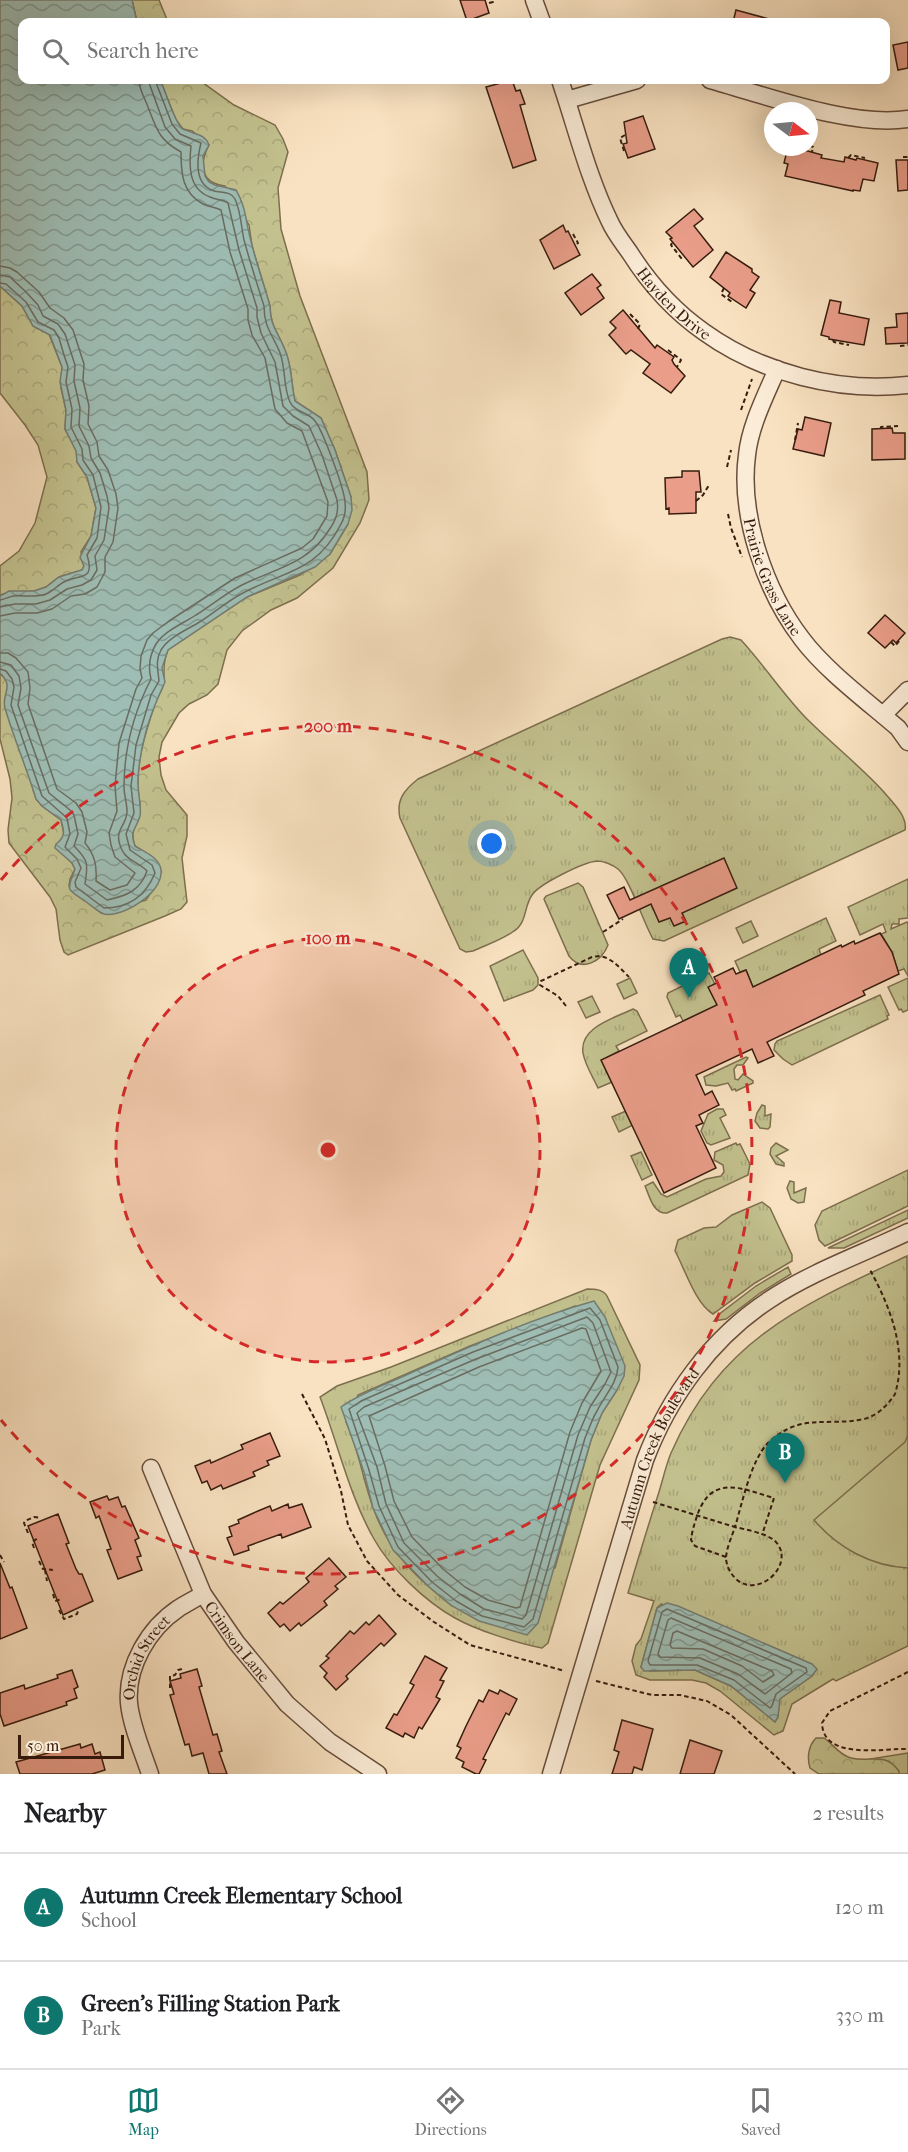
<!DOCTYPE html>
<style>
:root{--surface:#fff;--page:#f6f6f6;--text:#202124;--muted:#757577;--line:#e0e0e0;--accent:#0f766e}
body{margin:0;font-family:"IM FELL French Canon",serif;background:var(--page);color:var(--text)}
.compass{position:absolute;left:764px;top:102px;width:54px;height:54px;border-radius:50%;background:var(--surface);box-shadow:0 6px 24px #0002;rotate:106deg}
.scale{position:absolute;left:18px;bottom:15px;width:106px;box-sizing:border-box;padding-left:6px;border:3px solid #371c0e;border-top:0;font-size:16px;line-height:21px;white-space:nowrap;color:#371c0e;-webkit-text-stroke:4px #fbecd7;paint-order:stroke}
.you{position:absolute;left:492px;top:844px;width:21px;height:21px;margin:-15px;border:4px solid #fff;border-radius:50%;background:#1a73e8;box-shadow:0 0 0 9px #1a73e833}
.badge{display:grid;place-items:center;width:39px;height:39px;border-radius:50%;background:var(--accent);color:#fff;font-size:20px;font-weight:700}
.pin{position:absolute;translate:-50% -50px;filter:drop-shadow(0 2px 3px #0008)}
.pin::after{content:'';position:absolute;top:32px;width:21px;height:18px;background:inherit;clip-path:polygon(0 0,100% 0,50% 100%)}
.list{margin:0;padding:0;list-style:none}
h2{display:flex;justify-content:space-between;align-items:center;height:78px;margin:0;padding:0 24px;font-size:26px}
h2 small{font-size:20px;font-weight:400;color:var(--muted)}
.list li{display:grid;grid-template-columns:39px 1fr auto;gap:18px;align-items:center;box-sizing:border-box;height:108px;padding:0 24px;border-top:2px solid var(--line)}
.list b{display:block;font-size:22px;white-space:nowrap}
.list p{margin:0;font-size:20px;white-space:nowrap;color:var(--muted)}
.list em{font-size:20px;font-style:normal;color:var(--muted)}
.icon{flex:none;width:33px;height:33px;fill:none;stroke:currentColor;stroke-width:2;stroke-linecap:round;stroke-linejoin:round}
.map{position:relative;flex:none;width:908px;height:1774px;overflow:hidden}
.search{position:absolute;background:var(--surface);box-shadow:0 6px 24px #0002;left:18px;right:18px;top:18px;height:66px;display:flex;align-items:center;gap:15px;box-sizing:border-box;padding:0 21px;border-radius:12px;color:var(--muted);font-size:22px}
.sheet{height:294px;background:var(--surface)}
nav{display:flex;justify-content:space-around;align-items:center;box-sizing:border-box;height:84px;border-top:2px solid var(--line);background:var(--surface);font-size:16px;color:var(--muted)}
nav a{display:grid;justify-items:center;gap:3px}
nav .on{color:var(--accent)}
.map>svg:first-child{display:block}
</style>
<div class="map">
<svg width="908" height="1774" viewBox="0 0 908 1774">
<defs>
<pattern id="grass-tufts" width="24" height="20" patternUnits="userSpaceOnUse" patternTransform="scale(1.5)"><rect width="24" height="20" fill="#c3c28f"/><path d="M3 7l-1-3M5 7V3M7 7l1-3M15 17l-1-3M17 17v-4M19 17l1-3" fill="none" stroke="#a8a67a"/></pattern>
<pattern id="forest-crowns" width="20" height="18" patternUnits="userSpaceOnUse" patternTransform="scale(1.5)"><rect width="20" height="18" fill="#c3c28f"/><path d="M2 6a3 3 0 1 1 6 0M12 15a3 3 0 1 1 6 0" fill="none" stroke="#a8a67a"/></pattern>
<pattern id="water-waves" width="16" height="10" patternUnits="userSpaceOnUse" patternTransform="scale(1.5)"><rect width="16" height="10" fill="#9ebdb4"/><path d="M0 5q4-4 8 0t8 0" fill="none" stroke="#829991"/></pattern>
</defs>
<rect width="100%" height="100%" fill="#f9e2c1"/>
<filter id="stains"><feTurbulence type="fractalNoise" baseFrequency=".00333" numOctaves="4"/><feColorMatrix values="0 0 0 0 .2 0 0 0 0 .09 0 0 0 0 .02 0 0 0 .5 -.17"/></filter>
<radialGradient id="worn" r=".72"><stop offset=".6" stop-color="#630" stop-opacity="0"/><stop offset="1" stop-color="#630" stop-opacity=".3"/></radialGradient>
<g fill="url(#grass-tufts)" stroke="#7d6f4e" stroke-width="1.5" fill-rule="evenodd">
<path d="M730 637 741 640C764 665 782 693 806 718 831 743 859 765 883 791 891 801 908 816 905 830L664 941 653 939C643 922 630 879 618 869 613 865 604 861 597 861 584 862 539 884 532 895 524 906 527 923 514 931 502 940 486 945 473 951L466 952 460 949 400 818C396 800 404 790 418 779L722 639Z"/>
<polygon points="908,879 908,918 899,919 899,924 892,924 891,929 907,922 908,924 908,976 904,969 898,971 892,952 881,934 886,932 883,924 860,935 848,907"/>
<path d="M578 883 583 887 608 945C602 961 582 973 569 956L544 899 546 896Z"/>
<polygon points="826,918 836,941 819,949 821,955 753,987 746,970 740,972 735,961"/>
<polygon points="523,950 538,978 538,985 533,990 504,1001 490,966"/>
<polygon points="709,973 715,984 717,1005 683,1021 680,1015 676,1017 667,997 668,993"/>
<polygon points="908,978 908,1010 903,1012 901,1009 899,1010 888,987"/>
<polygon points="880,995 889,1015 887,1016 888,1019 792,1065 783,1059 774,1050 775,1044 777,1041"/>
<path d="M633 1009 637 1011 647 1031 616 1046 619 1051 602 1060 612 1082 598 1088C593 1077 585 1065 583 1053 579 1027 615 1018 633 1009Z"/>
<polygon points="746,1057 748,1058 743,1065 737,1065 734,1069 735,1079 738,1080 743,1074 753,1081 753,1083 736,1091 735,1089 732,1090 728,1083 716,1086 706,1085 704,1077"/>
<polygon points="762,1105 765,1106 765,1116 771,1114 770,1127 768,1129 760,1128 755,1121 757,1113"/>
<polygon points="717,1109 723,1109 726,1115 720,1118 730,1138 711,1145 707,1143 701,1131 708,1114"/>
<polygon points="626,1111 633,1125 619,1132 612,1117"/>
<path d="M736 1143 737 1145 740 1144 750 1164 748 1175 667 1213C653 1214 650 1197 645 1186L653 1182 661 1194 667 1197 706 1179 721 1176 724 1172 723 1165 714 1160 715 1152Z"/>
<polygon points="776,1143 788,1150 776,1156 784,1163 784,1166 776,1164 770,1154 771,1148"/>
<polygon points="641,1152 652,1175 642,1180 631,1156"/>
<polygon points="908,1170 908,1206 825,1246 819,1240 815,1225 822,1211"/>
<polygon points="790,1181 794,1182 794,1193 806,1188 804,1202 798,1203 791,1199 787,1188"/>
<path d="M762 1202 770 1208 792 1255V1261L755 1283 713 1314C695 1303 685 1269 675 1251L678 1240 704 1228 716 1227 732 1215Z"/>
<polygon points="908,1210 908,1218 844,1248 828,1248"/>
<path d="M907 1256 908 1646 836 1681 833 1679 792 1704 783 1731 774 1735 720 1691 706 1683 692 1680H650L636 1675 632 1661 636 1645 641 1639 654 1601 628 1593C638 1559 648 1526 659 1492 663 1479 666 1465 671 1453 721 1339 802 1305 907 1256ZM661 1604 703 1618 804 1661 812 1676 779 1699 778 1717 775 1721 731 1686 695 1670 650 1671 641 1667 657 1608Z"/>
<polygon points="788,1267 791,1274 760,1293 726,1319 714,1321 718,1315 756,1286"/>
<path d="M587 1289C594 1289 603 1289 607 1296L640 1365 639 1380 600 1465 548 1643 542 1648C517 1643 476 1630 455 1618 426 1602 390 1568 374 1539 349 1495 338 1444 320 1397L337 1386 391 1367ZM575 1306 605 1317 610 1333 617 1390 602 1413 591 1440 555 1568 452 1606C417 1578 390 1554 374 1510 363 1481 359 1450 346 1422L358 1395 470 1346Z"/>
<polygon points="908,1753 908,1774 875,1774 870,1759"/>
</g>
<g fill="url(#forest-crowns)" stroke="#7d6f4e" stroke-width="1.5">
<polygon points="132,0 159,0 168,22 137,22"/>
<path d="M160 80H199L234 105 275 125 283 139 288 152 278 188 281 229 300 296 367 472 369 500 360 523 333 568 297 598 271 610 242 631 227 650 218 684 207 695 189 704 179 713 162 742 159 757 161 775 166 790 187 815V836L182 858 187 902 181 909 165 916 68 955 64 952 60 940 56 909 50 897 9 843 8 830 12 798 10 779 0 739V673L7 681 27 768 36 799 42 806 61 820 64 834 61 852 72 863 75 869 70 879 69 886 101 913 146 900 157 883 141 850 135 846C128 828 141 822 140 806 140 800 138 794 138 788 137 760 145 734 154 707 156 699 161 693 163 686 166 671 161 666 168 650L247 597 300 575 330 554 348 524 351 497 335 450 321 418 295 401C291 384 292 365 285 350 278 332 270 326 270 306L252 246 249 225 225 186C200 183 199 164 209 145L192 131 183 129 176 120Z"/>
<polygon points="0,286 22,306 33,326 49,334 62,367 61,388 66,410 65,429 77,451 77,462 87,477 96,508 91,536 81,552 84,566 82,570 59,577 46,587 35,591 3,594 0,596 0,566 19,551 35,523 47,477 38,445 25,425 0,393"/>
<path d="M816 1738H824C833 1744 839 1755 851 1758 872 1763 884 1751 899 1771V1774H819L810 1768C807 1758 808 1746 816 1738Z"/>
</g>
<g fill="#c3c28f" stroke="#7d6f4e" stroke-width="1.5">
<polygon points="751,921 758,936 743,943 736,928"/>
<polygon points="691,949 699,965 683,973 676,956"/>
<polygon points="630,978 637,993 624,999 617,984"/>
<polygon points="592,996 600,1012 586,1018 578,1002"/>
<path d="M908 1435V1568C871 1566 838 1548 814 1520L905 1442Z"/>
</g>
<g fill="url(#water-waves)" stroke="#757d72" stroke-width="1.5">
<path d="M0 0H132L137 22H22V80H160C166 91 173 120 182 128 192 135 204 132 209 145L203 156 205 176 209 182 215 185 236 190C246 206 246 224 251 241 256 263 264 284 270 306 270 326 278 332 285 350 292 365 291 384 295 401L321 418 335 450 351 497 352 510 348 524 330 554 315 567 247 597 168 650 162 668 165 682C150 714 140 743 138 779 137 789 142 809 140 816 136 830 129 830 135 846 143 851 156 856 160 866 169 889 124 918 104 914 98 912 91 905 85 901 64 888 68 890 75 869L72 863 55 848 56 844C66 837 64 830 61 820L42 806 36 799C27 769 14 739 5 708 1 694 15 687 0 673V596L9 591H34L46 587 59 577 82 570 84 566 80 557 91 536 96 508 87 477 77 462 76 451 65 429 66 410 60 382 62 367 50 335 33 326 22 306 0 286Z"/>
<path d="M594 1301 605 1317 625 1366 624 1376 617 1390 602 1413 591 1440 538 1623 527 1635 479 1621 452 1606 428 1586 393 1550 373 1508 364 1472 341 1407C364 1391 390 1383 415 1371 473 1345 533 1318 594 1301Z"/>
<polygon points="667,1603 678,1606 812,1664 817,1669 812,1676 780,1699 778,1717 775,1722 731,1686 695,1670 644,1671 641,1667 657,1608"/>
</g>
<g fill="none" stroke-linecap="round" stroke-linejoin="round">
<g stroke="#6a6c61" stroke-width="1.5">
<polyline points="0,266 10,268 17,272 39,292 50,308 64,318 73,330 84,364 83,380 89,406 88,424 97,442 99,456 108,470 116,494 118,508 113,542 105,557 105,572 97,587 85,594 71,596 52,609 37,613 15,613 0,616"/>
<polyline points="0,275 10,277 26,292 38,305 43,316 58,324 65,334 75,365 74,381 80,408 79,426 89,446 91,458 100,473 107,496 109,508 104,540 95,556 97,570 91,580 82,585 67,589 50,600 36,604 15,604 0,607"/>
<path d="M0 283 6 284 26 302 38 322 54 330 59 338 64 355 68 367 66 382 72 409 71 427 82 449 83 460 93 475 101 507 97 538 87 555C95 581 81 574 66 581 58 584 54 591 46 594 35 598 25 595 13 596 9 597 5 599 0 600"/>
<path d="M0 653H8L16 658 28 672 30 688 28 704 57 789 76 803 82 812 87 832 85 843C95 855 97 866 96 881L110 890 127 885 135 873 115 857 111 845 109 833 117 811 115 786 119 743 136 689 142 678 140 669 141 656 147 640 153 633 169 621 235 578 302 548 313 539 327 516 328 502 302 431 287 423 275 409 265 358 252 335 248 320V309L230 252 221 210C215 207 209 207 203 204 182 193 181 173 181 152 159 140 157 130 148 107 145 98 139 90 139 80"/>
<path d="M0 662 11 665 19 676 21 688 18 705 49 793 70 810 74 815 78 834 74 846C89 861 88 864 85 884L107 900C126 896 140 891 147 871 140 863 127 861 122 850 112 829 127 827 127 811 127 803 124 795 124 787 124 750 134 712 151 679 148 667 149 656 156 644 164 631 184 623 196 615 212 605 226 593 242 585 276 568 308 564 329 530 336 520 339 512 337 500L322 455 309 426 293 416 283 406 275 362 261 333 257 317V308L239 250 228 203C222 199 216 200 210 197 188 189 189 165 191 146L175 139 165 127 148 80"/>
<path d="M0 669 6 671 12 679 14 687 11 705 42 796 67 818 70 834 65 847 77 859 81 868 75 882 76 887 104 908C129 908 146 895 155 873L152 865 130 850 126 834 134 813 131 786 136 745 151 695 159 681C158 669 155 661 161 650 168 638 186 630 198 623 213 614 227 601 243 593 286 570 316 573 341 524 345 517 346 510 345 502 344 488 323 431 315 421 309 412 295 413 290 402 283 387 286 369 280 353 273 335 264 328 264 306 257 284 250 262 244 240 241 226 241 212 235 199 231 191 221 193 214 191 193 184 197 159 201 143L180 134 172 124 155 80"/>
<path d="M590 1308 600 1320 618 1367C617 1384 604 1396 597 1411 592 1419 589 1429 585 1438L533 1619 524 1627 482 1616 456 1601 432 1582 398 1547 379 1506 369 1470 349 1409 361 1401 473 1352Z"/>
<polygon points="587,1317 593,1323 611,1372 605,1384 590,1407 578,1435 526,1615 522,1619 484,1609 460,1594 437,1576 404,1543 386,1504 377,1467 357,1413 364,1407 476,1359"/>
<polygon points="582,1328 586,1329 601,1371 582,1403 570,1432 520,1607 516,1608 488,1600 465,1587 443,1569 412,1537 394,1501 385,1466 369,1416 479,1367"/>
<polygon points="667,1609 806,1668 807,1672 776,1694 772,1706 770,1708 734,1680 697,1665 650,1665 648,1661 662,1612"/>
<polygon points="671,1618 777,1663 791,1669 792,1673 765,1694 738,1674 700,1658 660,1657 658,1654 668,1620"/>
<polygon points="677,1631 772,1671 774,1675 763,1682 742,1666 703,1649 672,1648 670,1645 673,1633"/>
</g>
</g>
<g fill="#ea9e8a" stroke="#371c0e" stroke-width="1.5">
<polygon points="460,0 485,0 489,13 467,21"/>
<polygon points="736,10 769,19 768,22 733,22"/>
<polygon points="908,42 908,68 898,70 893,45"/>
<polygon points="512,80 516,91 520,90 525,104 520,105 536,160 513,168 486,87"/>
<polygon points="643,116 655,149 628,158 623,144 627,143 624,122"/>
<polygon points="788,147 804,147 804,150 822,155 821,158 844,162 845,157 856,160 857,158 878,163 874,181 863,179 860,191 853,190 853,191 785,176 788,164 784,163"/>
<polygon points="896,160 908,160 908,190 898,191"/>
<polygon points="694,209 703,219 694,226 713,250 693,267 670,239 672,238 666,232"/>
<polygon points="563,225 566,232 568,231 580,255 554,269 540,240"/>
<polygon points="726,252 752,269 752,272 759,277 750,290 755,293 746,308 728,296 730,293 710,277"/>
<polygon points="592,274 601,285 597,288 604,298 581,315 565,293"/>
<polygon points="830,300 841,302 839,313 869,319 864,345 829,339 829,337 821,335"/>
<polygon points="623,310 655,348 657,345 674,357 672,360 674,364 685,376 671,393 643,373 650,364 631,350 626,354 624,352 609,335 616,328 610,322"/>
<polygon points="908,313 908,343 886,344 885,328 897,327 896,314"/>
<polygon points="805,417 831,423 824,456 793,449 798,429 802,430"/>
<polygon points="892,428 893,433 905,433 905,459 872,460 872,429"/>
<polygon points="682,471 699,471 701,492 696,492 696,513 669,514 669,508 666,509 665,478 682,477"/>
<polygon points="885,615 905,633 896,643 893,640 885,648 868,633"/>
<polygon points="724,858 737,888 682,913 686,921 674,926 670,918 659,922 651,904 619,919 607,895 624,887 630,900"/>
<polygon points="880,933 892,952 899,974 863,991 865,995 767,1042 774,1056 758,1063 752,1049 696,1075 705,1095 712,1091 719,1105 699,1115 703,1123 696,1126 716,1168 664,1193 601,1060 717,1005 708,987 717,983 714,977 733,968 736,974 746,970 753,987 841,945 842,947 854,941 855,944"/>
<polygon points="270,1433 280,1456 267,1461 269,1465 253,1472 255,1476 223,1489 221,1485 211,1490 207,1481 202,1483 195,1466 210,1460 211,1463 243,1449 241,1445"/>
<polygon points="107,1496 109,1500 118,1497 122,1507 125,1506 139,1538 135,1540 141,1556 137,1557 142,1570 118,1579 107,1550 111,1549 99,1516 96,1518 90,1502"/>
<polygon points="288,1504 289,1508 302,1504 311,1527 282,1538 281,1534 248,1546 249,1550 234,1555 227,1538 232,1536 229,1527 239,1523 238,1520 258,1511 270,1506 272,1511"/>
<polygon points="58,1514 69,1543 66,1544 76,1569 79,1574 82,1574 93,1601 63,1615 28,1526"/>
<polygon points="329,1558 346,1577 335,1586 338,1589 324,1601 327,1605 301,1626 299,1623 290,1631 284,1624 280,1627 268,1613 280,1602 283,1604 309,1582 306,1578"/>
<polygon points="0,1563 10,1588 12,1587 27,1628 0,1639"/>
<polygon points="379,1615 396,1634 384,1646 381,1643 346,1676 348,1679 336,1690 324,1677 327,1673 320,1666 329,1658 326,1656 350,1631 354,1634 366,1622 369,1625"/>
<polygon points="425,1656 447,1668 440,1680 444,1681 436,1697 440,1699 422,1729 419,1727 414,1738 405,1733 403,1737 386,1728 394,1714 397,1715 414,1685 410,1683"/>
<polygon points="197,1669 202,1686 199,1687 213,1735 217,1734 222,1751 219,1752 227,1774 209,1774 203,1753 192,1756 189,1744 185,1745 170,1695 174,1694 170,1681 181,1678 180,1674"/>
<polygon points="72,1670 78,1687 74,1689 77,1698 66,1702 67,1705 4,1726 0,1714 0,1693 24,1685 25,1689 58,1678 57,1675"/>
<polygon points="489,1690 498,1694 500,1690 517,1699 509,1715 506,1713 483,1759 486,1760 479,1774 476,1774 462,1767 464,1762 456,1758 461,1748 457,1746 466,1726 479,1700 483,1702"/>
<polygon points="622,1720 653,1729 642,1770 634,1767 632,1774 612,1774 619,1752 614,1750"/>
<polygon points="690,1740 722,1751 714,1774 680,1774"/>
<polygon points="80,1744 81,1748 92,1744 95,1754 100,1752 105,1770 92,1774 20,1774 16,1762"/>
</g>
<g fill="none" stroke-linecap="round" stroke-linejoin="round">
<g stroke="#684e3b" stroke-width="19">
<g id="minor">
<polyline points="534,0 542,22"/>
<path id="s1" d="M560 80C576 127 588 177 610 222 615 233 623 243 630 253 649 283 674 311 704 332 761 373 839 393 908 385"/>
<path d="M710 80C765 95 852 128 908 119"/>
<polyline points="567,100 637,80"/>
<path id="s2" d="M777 369C765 397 750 426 747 455 739 515 765 591 802 639 825 670 868 702 898 728L908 742"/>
<polyline points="883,715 908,690"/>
<path id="s3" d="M151 1468 203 1594 236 1642 287 1704 330 1742 378 1774"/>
<path id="s4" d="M150 1774C143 1753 131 1725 129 1703 126 1666 149 1628 179 1608 187 1603 195 1599 203 1594"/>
<path id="s5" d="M551 1774 645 1460C669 1397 711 1338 769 1300 811 1272 862 1254 908 1232"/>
</g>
</g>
<g stroke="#371c0e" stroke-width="2" stroke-dasharray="4.5 3" stroke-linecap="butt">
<polyline points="489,3 493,2 492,0"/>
<polyline points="861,80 863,80"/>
<polyline points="809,145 813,147 812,152"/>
<polyline points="624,151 620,138 625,135"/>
<polyline points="903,157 908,157"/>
<polyline points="848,158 851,155 865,158"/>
<polyline points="573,234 578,243 577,244"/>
<polyline points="672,243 671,245 682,259"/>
<polyline points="724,288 721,294 732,302"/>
<polyline points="630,314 640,324 638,329"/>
<polyline points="833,340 834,342 849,345"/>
<polyline points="900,346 908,345"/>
<polyline points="668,350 681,360 677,367"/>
<polyline points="741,410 752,379"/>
<polyline points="881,429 881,427 898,426"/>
<polyline points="795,440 798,423"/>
<polyline points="727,467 731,450"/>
<polyline points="696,501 703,495 709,485"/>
<polyline points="728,514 731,528 742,557"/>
<polyline points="891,642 895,646 901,639"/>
<polyline points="603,932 623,919"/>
<path d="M566 1006 558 996 540 985 541 981 592 957C608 953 618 966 629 977"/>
<polyline points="302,1394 325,1439 341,1491 348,1525 367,1561 398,1595 434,1622 470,1645 565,1671"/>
<path d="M653 1502 735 1527C732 1536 726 1549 726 1559 727 1567 730 1573 736 1579 759 1600 797 1563 775 1541 766 1533 747 1530 735 1527 742 1504 751 1459 769 1442 802 1412 826 1427 864 1419 877 1416 888 1405 895 1394 908 1351 890 1306 869 1268"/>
<polyline points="28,1533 24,1523 25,1521 34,1517 41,1518"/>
<polyline points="34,1548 32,1542 38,1538"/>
<polyline points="0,1555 4,1562"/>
<path d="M726 1557 695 1546 691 1540C692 1531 695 1522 698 1513 713 1474 743 1489 774 1498L762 1535"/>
<polyline points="39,1561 43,1569 53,1570"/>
<polyline points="45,1570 47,1581"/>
<polyline points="53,1594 55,1601 62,1599"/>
<polyline points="59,1610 64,1619 77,1614 78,1611"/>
<path d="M908 1672 830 1711 822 1723C823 1761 884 1748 908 1749"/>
<polyline points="596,1681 652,1695 680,1695 707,1701 731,1715 795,1774"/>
<polyline points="170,1688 170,1676 175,1675 178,1670 182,1669 182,1671"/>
</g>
<use href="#minor" stroke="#fbecd7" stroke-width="16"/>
</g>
<circle cx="328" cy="1150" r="212" fill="#d62828" fill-opacity=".12"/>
<g fill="none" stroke="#d62828" stroke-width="3" stroke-dasharray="10 8">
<circle cx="328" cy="1150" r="212"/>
<path d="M1 880A424 424 0 1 1 1 1420"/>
</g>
<g text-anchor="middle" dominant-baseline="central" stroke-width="4.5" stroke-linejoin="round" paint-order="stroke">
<g font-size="16" fill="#371c0e" stroke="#fbecd7">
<text stroke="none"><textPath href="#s1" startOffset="255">Hayden Drive</textPath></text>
<text stroke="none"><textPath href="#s2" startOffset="218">Prairie Grass Lane</textPath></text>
<text stroke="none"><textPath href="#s5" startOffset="344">Autumn Creek Boulevard</textPath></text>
<text stroke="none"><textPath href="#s3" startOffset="195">Crimson Lane</textPath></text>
<text stroke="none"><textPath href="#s4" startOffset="124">Orchid Street</textPath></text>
</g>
</g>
<circle cx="328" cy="1150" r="9" fill="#d62828" stroke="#fbecd7" stroke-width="3"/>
<g font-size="18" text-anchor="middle" font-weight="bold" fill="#d62828" stroke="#fbecd7" stroke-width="4.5" stroke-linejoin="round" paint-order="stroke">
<text x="328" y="732">200 m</text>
<text x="328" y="944">100 m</text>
</g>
<rect width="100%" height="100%" filter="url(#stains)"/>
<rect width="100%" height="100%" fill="url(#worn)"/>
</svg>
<svg class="compass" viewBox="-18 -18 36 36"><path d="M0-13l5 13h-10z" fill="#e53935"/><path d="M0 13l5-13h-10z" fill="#757577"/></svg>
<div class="scale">50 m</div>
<div class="you"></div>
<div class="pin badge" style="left:689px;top:998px">A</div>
<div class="pin badge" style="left:785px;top:1483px">B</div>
<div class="search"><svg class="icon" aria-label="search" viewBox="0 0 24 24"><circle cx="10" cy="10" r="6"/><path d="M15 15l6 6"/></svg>Search here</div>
</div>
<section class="sheet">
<h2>Nearby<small>2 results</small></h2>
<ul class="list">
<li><span class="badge">A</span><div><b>Autumn Creek Elementary School</b><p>School</p></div><em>120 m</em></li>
<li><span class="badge">B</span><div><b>Green's Filling Station Park</b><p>Park</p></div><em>330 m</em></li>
</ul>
</section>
<nav>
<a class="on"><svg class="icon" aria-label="map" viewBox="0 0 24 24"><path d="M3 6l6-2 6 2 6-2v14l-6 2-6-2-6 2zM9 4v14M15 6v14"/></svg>Map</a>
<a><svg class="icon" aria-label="directions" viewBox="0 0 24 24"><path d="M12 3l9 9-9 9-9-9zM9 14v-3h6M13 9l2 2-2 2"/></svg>Directions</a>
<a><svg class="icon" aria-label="saved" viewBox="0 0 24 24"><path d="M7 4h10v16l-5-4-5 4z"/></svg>Saved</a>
</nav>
